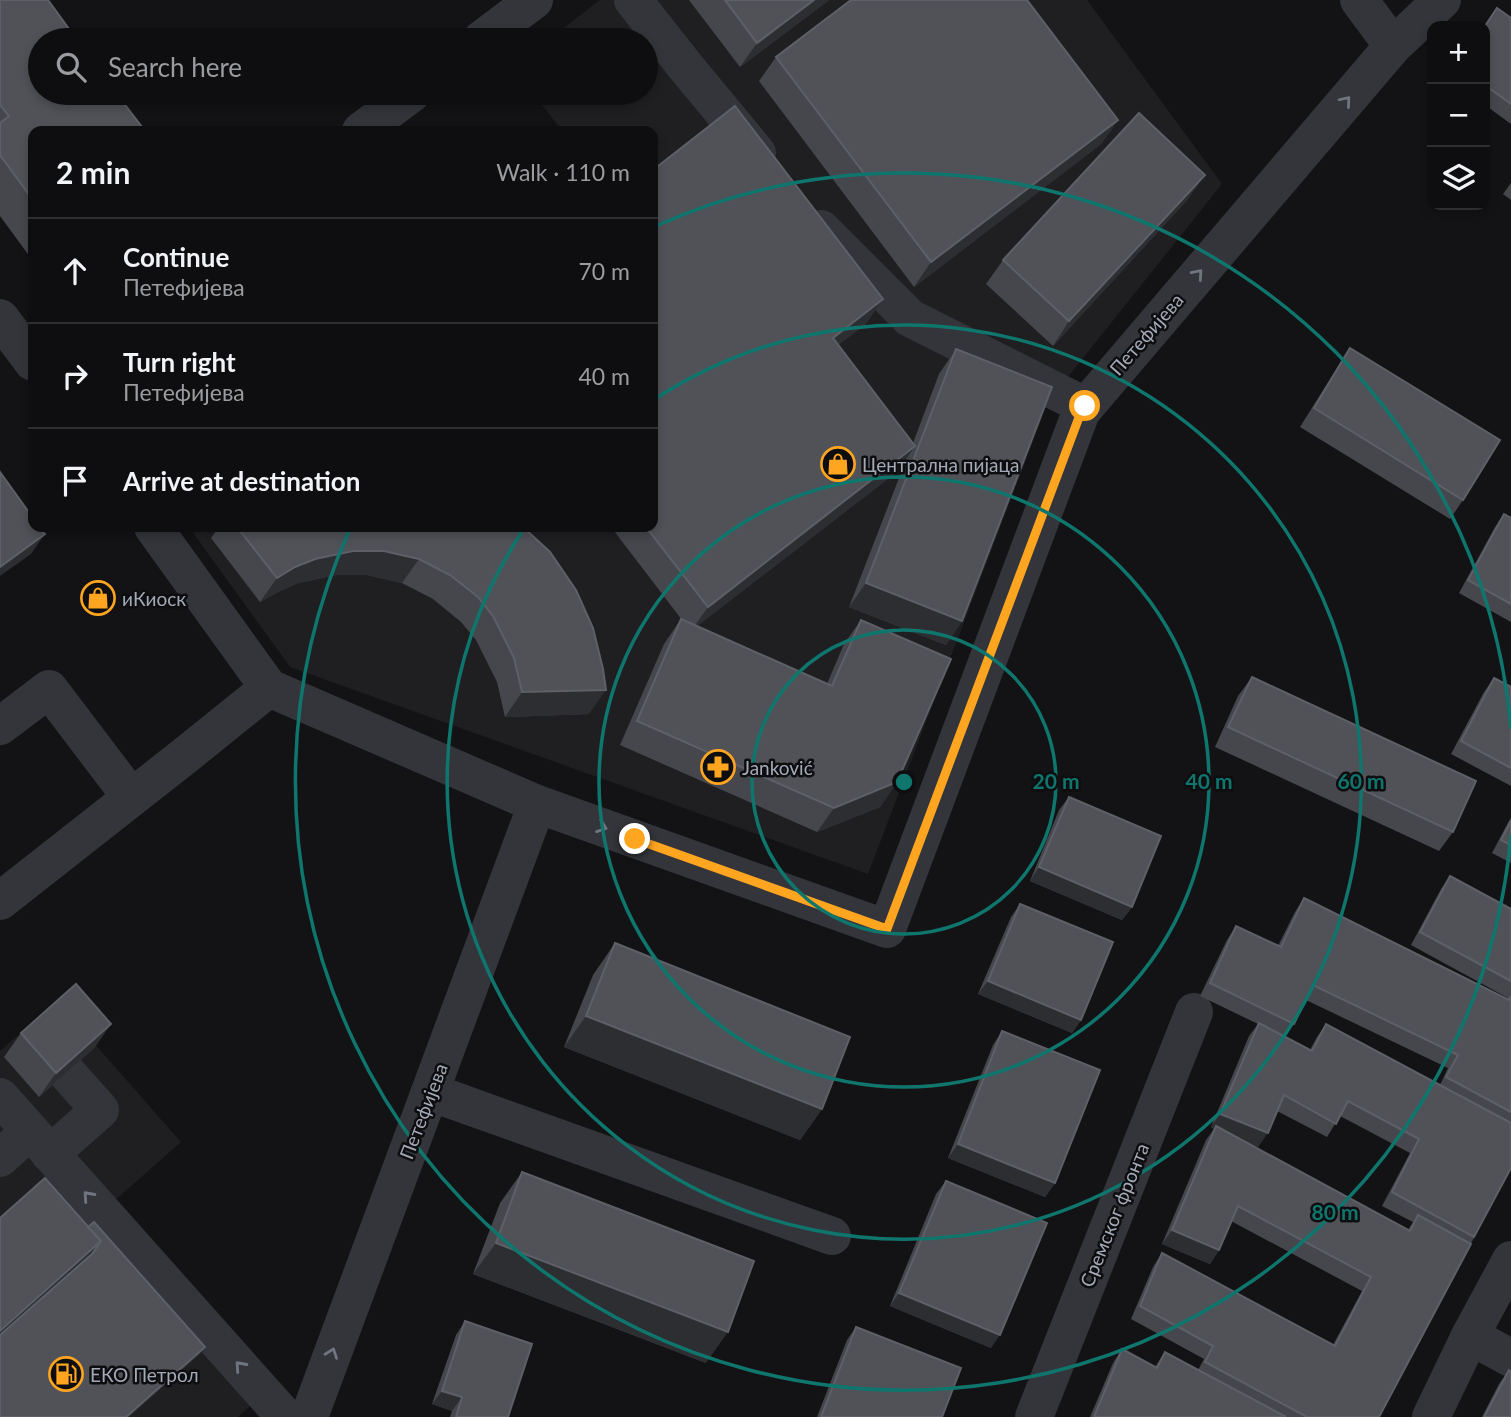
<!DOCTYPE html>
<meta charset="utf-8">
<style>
:root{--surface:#0e0e10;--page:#1c1c1e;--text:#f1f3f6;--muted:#9b9c9f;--line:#2e2e30}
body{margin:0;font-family:Lato,sans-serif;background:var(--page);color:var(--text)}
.controls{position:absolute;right:21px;top:21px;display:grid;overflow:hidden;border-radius:14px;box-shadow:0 4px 10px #0003}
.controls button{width:63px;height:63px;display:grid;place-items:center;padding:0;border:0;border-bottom:2px solid var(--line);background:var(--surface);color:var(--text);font:35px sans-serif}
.stop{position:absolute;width:21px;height:21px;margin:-16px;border:5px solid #ffa520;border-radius:50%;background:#fff}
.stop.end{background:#ffa520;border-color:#fff;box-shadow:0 2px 7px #0008}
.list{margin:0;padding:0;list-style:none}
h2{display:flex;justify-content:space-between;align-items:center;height:91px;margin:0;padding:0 28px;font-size:30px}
h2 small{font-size:23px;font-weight:400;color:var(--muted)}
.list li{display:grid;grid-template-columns:46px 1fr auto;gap:21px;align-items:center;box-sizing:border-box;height:105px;padding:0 28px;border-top:2px solid var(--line)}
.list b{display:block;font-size:26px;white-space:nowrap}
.list p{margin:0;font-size:23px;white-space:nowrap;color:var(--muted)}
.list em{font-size:23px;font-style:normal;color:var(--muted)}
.icon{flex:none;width:38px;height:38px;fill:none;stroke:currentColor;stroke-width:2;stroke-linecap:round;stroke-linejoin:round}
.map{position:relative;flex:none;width:1511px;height:1417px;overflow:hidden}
.search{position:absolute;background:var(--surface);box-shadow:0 4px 10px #0003;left:28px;top:28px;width:630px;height:77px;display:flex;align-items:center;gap:18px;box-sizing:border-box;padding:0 24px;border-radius:38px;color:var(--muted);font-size:26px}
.panel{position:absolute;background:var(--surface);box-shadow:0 4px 10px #0003;left:28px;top:126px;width:630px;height:406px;border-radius:14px}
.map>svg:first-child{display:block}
</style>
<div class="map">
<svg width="1511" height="1417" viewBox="0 0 1511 1417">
<rect width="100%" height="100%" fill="#131315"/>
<g fill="#1f1f22">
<polygon points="600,0 1087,0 1222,184 1048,402 868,874 290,667 191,530 195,527 653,527 653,131 562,131 533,93 646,93 646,40 548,40"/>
<polygon points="57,1001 181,1142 113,1202 274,1385 238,1417 0,1417 0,1051"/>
</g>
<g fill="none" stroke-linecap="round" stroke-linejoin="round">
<g stroke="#33353a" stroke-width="38">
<polyline points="633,0 685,66 757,153"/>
<polyline points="1359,0 1393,46"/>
<polyline points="481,40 534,0"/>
<polyline points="361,131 412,93"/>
<polyline points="821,229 910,318 1085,406"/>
<polyline points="0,318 33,362"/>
<polyline points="153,527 269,688 537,804 887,929 1081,412 1393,46 1442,0"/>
<polyline points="0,726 49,689 131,797"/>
<polyline points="0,901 187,754 269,688"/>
<polyline points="430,1092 832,1236"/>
<polyline points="0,1097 285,1417"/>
<polyline points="50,1154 100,1110 67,1073"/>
<polyline points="0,1158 30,1131"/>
<polyline points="1470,1336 1511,1358"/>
<polyline points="309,1417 537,804"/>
<polyline points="1034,1417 1194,1012"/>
<polyline points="1431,1417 1470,1336 1511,1260"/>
</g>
</g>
<g fill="#46474d" fill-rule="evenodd">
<polygon points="0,0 33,131 33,261 0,216"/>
<polygon points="689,0 829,0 740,67"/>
<polygon points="1511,18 1511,124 1485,105 1485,26"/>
<polygon points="776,57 1118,120 1101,144 914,287 759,81"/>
<polygon points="653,170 866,324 838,345 913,443 939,374 956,349 962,621 946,645 849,607 906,460 898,471 697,626 827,684 844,644 861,620 897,782 880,807 817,832 620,745 664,644 681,619 682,620 611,527 653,527"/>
<polygon points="1511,183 1511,200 1503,194"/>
<polygon points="1188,199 1053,346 986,284 1003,260"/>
<polygon points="1350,348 1463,500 1450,519 1300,427 1337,368"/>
<polygon points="1504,514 1511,518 1511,622 1459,593 1495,527"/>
<polygon points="219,527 523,527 589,714 505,717 497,682 476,640 461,622 433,599 402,583 367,575 336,575 298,583 278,592 260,602 211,538"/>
<polygon points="1252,677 1453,832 1439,851 1215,747 1238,696"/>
<polygon points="1494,678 1511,687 1511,786 1451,754 1484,692"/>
<polygon points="1069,797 1132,907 1122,920 1030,881 1059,810"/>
<polygon points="1511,817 1511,863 1492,853"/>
<path d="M1450 876 1511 909V1168L1379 1417H1090L1113 1363 1122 1349 1155 1367 1165 1352 1198 1370 1204 1359 1131 1319 1153 1267 1162 1253 1333 1345 1362 1291 1231 1221 1219 1250 1210 1264 1162 1244 1206 1140 1214 1129 1211 1127 1249 1036 1258 1024 1200 996 1227 940 1236 926 1278 946 1295 912 1304 898 1507 999 1508 998 1411 945 1441 889ZM1306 1000 1448 1068 1440 1085 1326 1024 1317 1037 1310 1050 1285 1037 1294 1024ZM1277 1111 1327 1137 1340 1116 1410 1153 1382 1206 1413 1222 1408 1230 1239 1139 1258 1147Z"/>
<polygon points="1020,904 1081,1020 1072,1033 978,994 1011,917"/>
<polygon points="615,943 822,1109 800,1140 564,1047 593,975"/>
<polygon points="111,1024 94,1048 39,1097 4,1057 21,1033"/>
<polygon points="1002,1031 1055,1183 1045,1197 948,1158 993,1045"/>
<polygon points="522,1172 706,1363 473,1274 500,1203"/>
<polygon points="946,1181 991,1348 890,1306 936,1194"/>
<polygon points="465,1321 508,1417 450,1417 452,1411 432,1404 456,1335"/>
<polygon points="856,1327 942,1417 817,1417 847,1340"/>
<polygon points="1509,1370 1511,1417 1482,1417 1499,1384"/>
</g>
<g fill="#2d2e32">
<polygon points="814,0 829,0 740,67 757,43"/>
<polygon points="1118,120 1101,144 914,287 931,262"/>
<polygon points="1205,175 1188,199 1053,346 1069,321"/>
<polygon points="883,299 866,324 816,362 833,338"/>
<polygon points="915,446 898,471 691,631 708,607"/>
<polygon points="45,534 31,554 0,576 0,567"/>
<polygon points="353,551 384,551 419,559 402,583 367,575 336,575 298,583 278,592 260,602 277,578 295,567 315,559"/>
<polygon points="866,583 962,621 946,645 849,607"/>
<polygon points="606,690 589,714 505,717 522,692"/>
<polygon points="897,782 880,807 817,832 834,808"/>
<polygon points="1039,867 1132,907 1122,920 1030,881"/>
<polygon points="988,981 1081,1020 1072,1033 978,994"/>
<polygon points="586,1016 822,1109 800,1140 564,1047"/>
<polygon points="111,1024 94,1048 39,1097 56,1073"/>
<polygon points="1220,1114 1268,1133 1258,1147 1211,1127"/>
<polygon points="958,1144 1055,1183 1045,1197 948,1158"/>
<polygon points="1172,1230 1219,1250 1210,1264 1162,1244"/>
<polygon points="101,1241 87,1261 0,1338 0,1331"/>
<polygon points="496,1243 728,1332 706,1363 473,1274"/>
<polygon points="899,1293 1000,1335 991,1348 890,1306"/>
<polygon points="205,1347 200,1354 129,1417 126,1417"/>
<polygon points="442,1391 462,1397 452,1411 432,1404"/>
</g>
<g fill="#505258" stroke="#5d6067" stroke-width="2">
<polygon points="0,0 48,0 77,40 40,40 40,93 116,93 145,131 33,131 33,200 0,155 0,123 9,116 0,105"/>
<polygon points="725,0 814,0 757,43"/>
<polygon points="851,0 1027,0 1118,120 931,262 776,57"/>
<polygon points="1497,8 1511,18 1511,104 1485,85 1485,26"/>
<polygon points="735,106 883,299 833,338 915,446 708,607 646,527 653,527 653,170"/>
<polygon points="1139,113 1205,175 1069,321 1003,260"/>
<polygon points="1350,348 1500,440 1463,500 1314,408"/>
<polygon points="956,349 1052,387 962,621 866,583"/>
<polygon points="0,472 33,518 33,527 39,527 45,534 0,567"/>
<polygon points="1504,514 1511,518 1511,604 1468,580"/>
<polygon points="237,527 523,527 550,552 576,590 593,628 603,669 606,690 522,692 514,658 493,616 478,597 450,575 419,559 384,551 353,551 315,559 295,567 277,578"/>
<polygon points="681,619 832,686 861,620 951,659 897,782 834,808 637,721"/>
<polygon points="1252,677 1476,781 1453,832 1228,727"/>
<polygon points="1494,678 1511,687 1511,768 1461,741"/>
<polygon points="1069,797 1161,836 1132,907 1039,867"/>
<polygon points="1511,821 1511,845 1501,840"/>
<polygon points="1450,876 1511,909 1511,981 1420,932"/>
<polygon points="1304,898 1509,1000 1511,996 1511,1112 1446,1077 1458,1055 1313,985 1294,1024 1210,983 1236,926 1281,947"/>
<polygon points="1020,904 1113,942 1081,1020 988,981"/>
<polygon points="615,943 850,1037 822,1109 586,1016"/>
<polygon points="76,984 111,1024 56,1073 21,1033"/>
<polygon points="1259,1023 1312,1051 1326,1024 1511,1123 1511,1168 1474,1237 1392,1192 1419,1139 1348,1101 1336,1124 1284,1095 1268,1133 1220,1114"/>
<polygon points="1002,1031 1100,1070 1055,1183 958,1144"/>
<polygon points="1216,1126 1410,1231 1418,1215 1471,1244 1379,1417 1307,1417 1205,1362 1213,1346 1140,1306 1162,1253 1335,1346 1371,1277 1238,1206 1219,1250 1172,1230"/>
<polygon points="522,1172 754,1261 728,1332 496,1243"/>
<polygon points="45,1178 101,1241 0,1331 0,1218"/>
<polygon points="946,1181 1047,1223 1000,1335 899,1293"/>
<polygon points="94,1222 205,1347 126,1417 0,1417 0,1335 92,1254 101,1241 88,1227"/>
<polygon points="465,1321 532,1344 508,1417 456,1417 462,1397 442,1391"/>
<polygon points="856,1327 961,1368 942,1417 821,1417"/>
<polygon points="1122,1349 1157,1368 1165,1352 1286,1417 1094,1417"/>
<polygon points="1509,1370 1511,1372 1511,1417 1484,1417"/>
</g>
<defs><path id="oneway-chevron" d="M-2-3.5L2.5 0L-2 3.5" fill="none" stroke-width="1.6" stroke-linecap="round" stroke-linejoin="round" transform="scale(1.75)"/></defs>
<g stroke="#71757f">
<use href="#oneway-chevron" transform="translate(1346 101) rotate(-50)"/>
<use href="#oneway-chevron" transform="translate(1198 274) rotate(-49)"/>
<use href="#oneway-chevron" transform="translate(602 827) rotate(20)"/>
<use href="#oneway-chevron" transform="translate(88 1196) rotate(-132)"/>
<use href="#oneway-chevron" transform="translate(332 1353) rotate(-70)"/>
<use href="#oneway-chevron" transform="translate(240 1366) rotate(-132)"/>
</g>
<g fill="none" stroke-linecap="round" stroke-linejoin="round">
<polyline stroke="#ffa520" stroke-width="9" points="635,839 887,929 1081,412 1085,406"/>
</g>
<g fill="none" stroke="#0f766e" stroke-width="3.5">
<circle cx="904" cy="782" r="152"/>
<circle cx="904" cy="782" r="305"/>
<path d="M655 399A457 457 0 1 1 523 530"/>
<path d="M1511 835A609 609 0 1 1 350 529M656 226A609 609 0 0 1 1511 729"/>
</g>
<defs>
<g id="shop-ring" transform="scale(1.75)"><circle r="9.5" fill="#0e0e10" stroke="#ffa520" stroke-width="1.5"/><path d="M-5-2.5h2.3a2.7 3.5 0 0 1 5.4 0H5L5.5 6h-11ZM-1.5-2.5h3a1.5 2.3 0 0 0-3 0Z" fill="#ffa520"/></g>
<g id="pharmacy-ring" transform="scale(1.75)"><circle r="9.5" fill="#0e0e10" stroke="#ffa520" stroke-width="1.5"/><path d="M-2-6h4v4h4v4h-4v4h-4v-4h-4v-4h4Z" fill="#ffa520"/></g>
<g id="fuel-ring" transform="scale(1.75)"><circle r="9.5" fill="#0e0e10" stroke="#ffa520" stroke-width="1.5"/><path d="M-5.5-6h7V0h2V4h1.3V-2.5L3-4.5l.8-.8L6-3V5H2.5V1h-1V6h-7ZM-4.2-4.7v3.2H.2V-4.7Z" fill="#ffa520"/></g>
</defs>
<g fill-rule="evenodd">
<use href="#shop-ring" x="838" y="464"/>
<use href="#shop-ring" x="98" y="598"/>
<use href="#pharmacy-ring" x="718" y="767"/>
<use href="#fuel-ring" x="66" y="1374"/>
</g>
<g text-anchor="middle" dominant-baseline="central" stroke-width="5" stroke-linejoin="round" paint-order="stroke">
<g font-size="19" fill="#a3aab7" stroke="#0e0e10">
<text transform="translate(1146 334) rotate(-49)">Петефијева</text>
<text transform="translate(423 1111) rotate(-69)">Петефијева</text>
<text transform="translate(1114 1215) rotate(-68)">Сремског фронта</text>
</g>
<g font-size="19" fill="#a3aab7" stroke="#0e0e10" text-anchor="start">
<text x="862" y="464">Централна пијаца</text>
<text x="122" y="598">иКиоск</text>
<text x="742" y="767">Janković</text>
<text x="90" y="1374">ЕКО Петрол</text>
</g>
</g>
<circle cx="904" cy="782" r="10" fill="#0f766e" stroke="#0e0e10" stroke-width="3.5"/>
<g font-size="21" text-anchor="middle" font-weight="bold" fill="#0f766e" stroke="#0e0e10" stroke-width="5" stroke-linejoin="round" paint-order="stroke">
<text x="1056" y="789">20 m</text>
<text x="1209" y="789">40 m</text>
<text x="1361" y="789">60 m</text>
<text x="1335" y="1220">80 m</text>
</g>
</svg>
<div class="controls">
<button>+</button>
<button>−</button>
<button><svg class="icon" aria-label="layers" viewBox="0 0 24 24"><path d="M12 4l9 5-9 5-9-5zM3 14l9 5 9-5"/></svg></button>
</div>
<div class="stop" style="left:1085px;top:406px"></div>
<div class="stop end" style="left:635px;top:839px"></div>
<div class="search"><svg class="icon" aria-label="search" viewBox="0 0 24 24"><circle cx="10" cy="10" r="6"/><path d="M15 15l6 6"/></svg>Search here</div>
<section class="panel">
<h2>2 min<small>Walk · 110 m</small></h2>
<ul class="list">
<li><svg class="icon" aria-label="ahead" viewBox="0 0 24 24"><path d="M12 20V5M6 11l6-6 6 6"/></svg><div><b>Continue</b><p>Петефијева</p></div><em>70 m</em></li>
<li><svg class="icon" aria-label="right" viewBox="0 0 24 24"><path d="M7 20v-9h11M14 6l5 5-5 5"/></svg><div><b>Turn right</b><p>Петефијева</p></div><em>40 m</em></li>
<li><svg class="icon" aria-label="arrive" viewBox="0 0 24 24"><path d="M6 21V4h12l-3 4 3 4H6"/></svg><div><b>Arrive at destination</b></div></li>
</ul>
</section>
</div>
